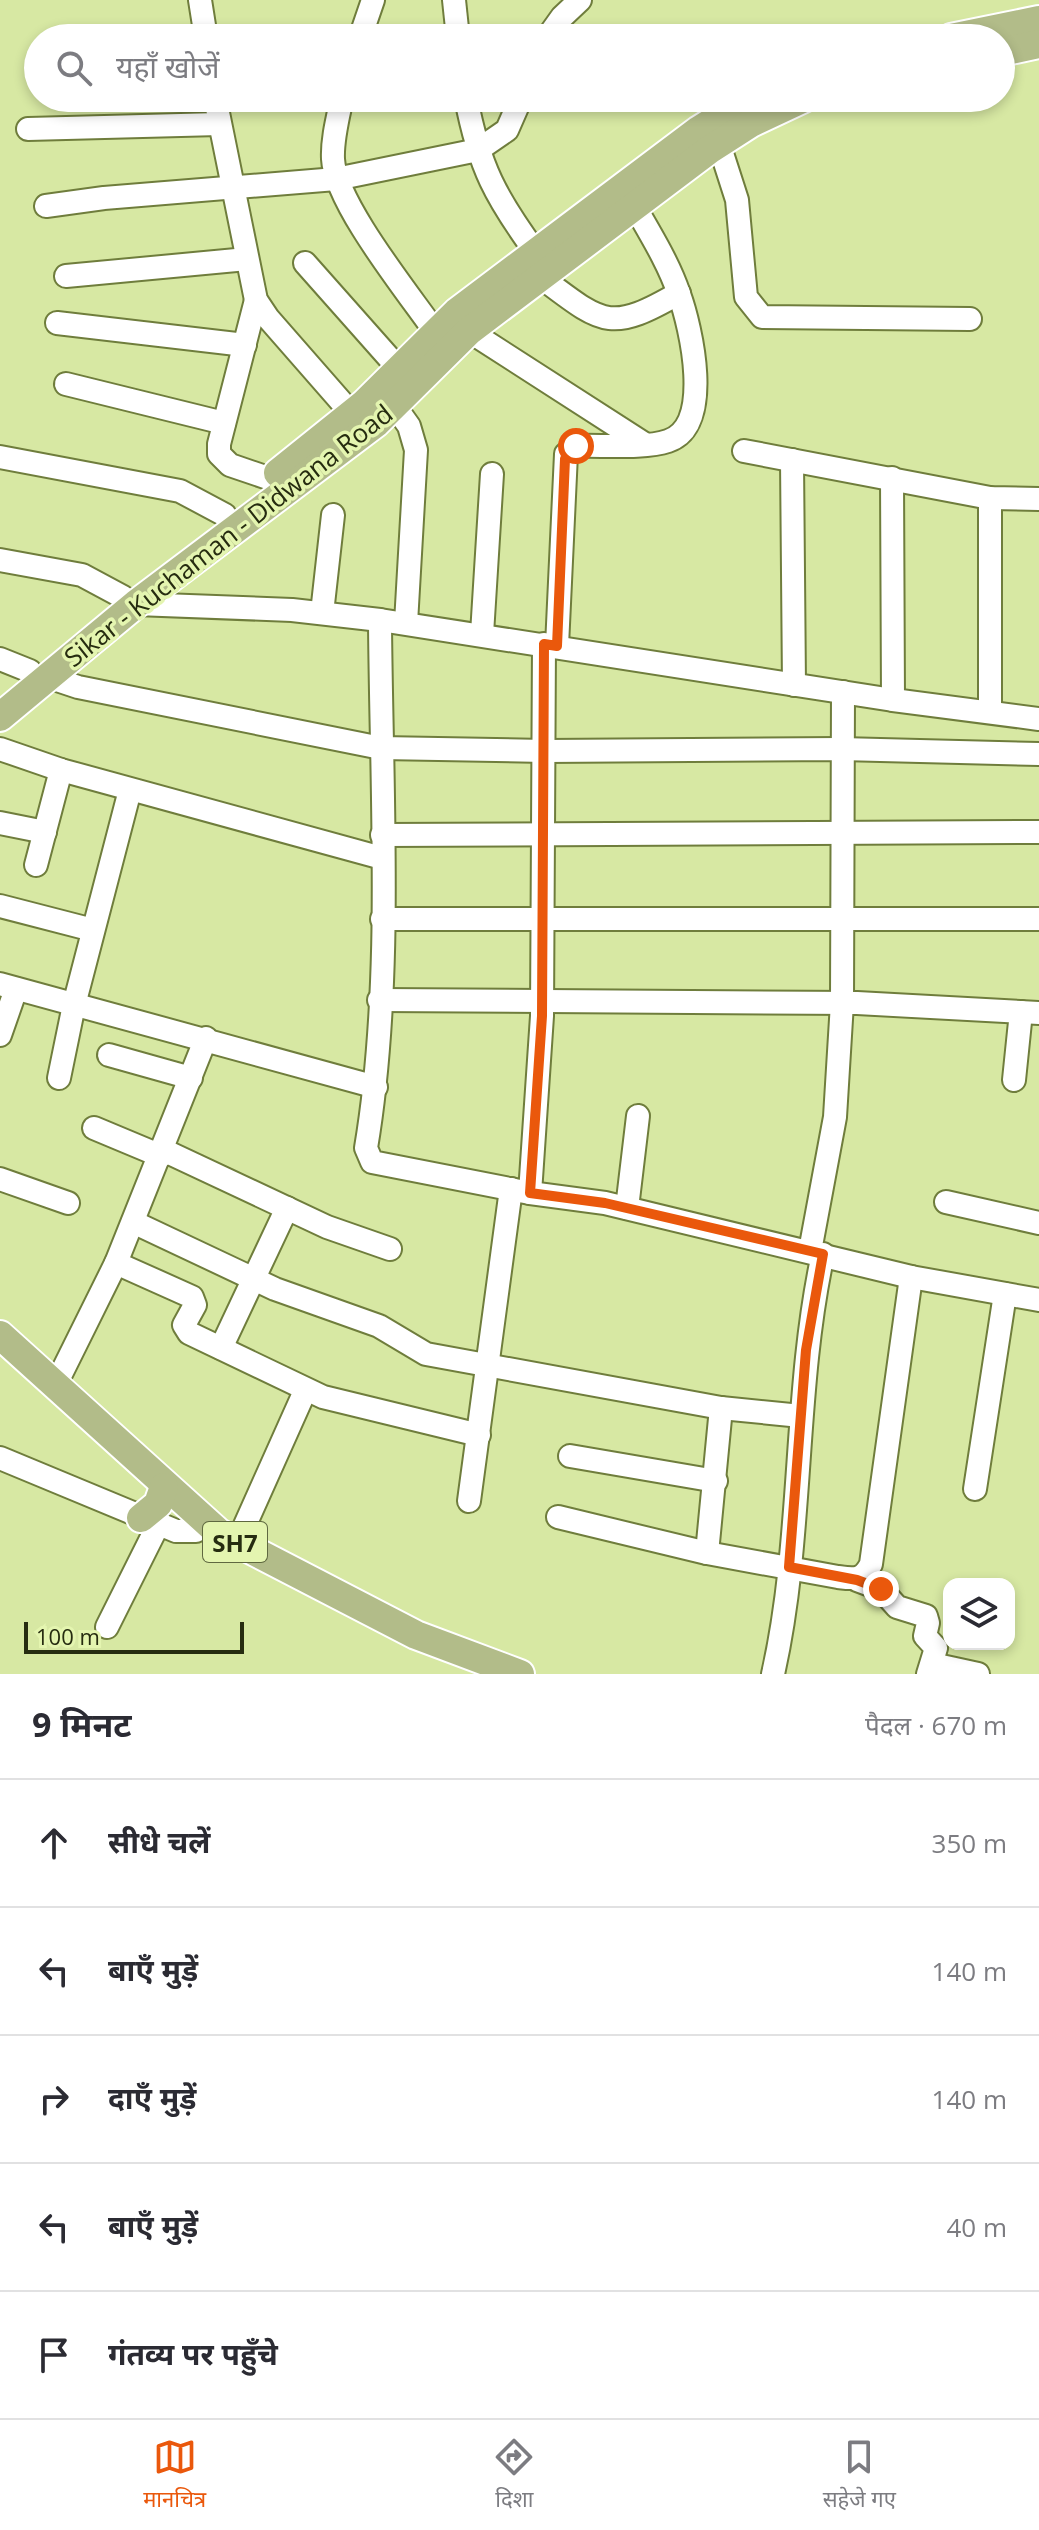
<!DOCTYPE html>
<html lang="hi">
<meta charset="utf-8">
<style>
:root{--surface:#fff;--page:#f2f2f3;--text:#2b2b33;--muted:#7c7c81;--line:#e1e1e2;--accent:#ea580c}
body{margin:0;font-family:"Open Sans","Noto Sans Devanagari",sans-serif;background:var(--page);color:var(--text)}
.controls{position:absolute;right:24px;bottom:24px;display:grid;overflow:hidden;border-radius:16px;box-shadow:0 4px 12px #0003}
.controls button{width:72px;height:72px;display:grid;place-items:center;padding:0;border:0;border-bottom:2px solid var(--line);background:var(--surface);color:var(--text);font:40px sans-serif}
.scale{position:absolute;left:24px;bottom:20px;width:220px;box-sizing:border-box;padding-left:8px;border:4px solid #262c10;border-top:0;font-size:22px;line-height:28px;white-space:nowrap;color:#262c10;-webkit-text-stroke:6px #e4f5b0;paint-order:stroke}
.stop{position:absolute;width:24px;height:24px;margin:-18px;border:6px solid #ea580c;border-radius:50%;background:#fff}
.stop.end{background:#ea580c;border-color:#fff;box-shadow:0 2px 8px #0008}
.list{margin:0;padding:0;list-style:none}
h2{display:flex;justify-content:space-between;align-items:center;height:104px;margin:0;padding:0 32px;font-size:34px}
h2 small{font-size:26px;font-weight:400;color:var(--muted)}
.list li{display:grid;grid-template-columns:52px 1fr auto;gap:24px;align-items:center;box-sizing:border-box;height:128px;padding:0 32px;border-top:2px solid var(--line)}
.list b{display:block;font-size:30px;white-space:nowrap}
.list em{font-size:26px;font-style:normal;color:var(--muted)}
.icon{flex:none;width:44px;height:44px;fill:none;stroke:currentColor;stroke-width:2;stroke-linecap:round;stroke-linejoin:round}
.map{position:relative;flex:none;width:1039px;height:1674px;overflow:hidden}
.search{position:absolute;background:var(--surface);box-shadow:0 4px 12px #0003;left:24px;right:24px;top:24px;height:88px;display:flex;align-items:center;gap:20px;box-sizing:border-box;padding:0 28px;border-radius:44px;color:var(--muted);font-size:30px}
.sheet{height:744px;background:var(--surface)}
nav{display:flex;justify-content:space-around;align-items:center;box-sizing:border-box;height:112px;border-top:2px solid var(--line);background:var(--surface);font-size:22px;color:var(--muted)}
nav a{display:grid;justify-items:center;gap:4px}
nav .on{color:var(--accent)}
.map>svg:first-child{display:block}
</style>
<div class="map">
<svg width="1039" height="1674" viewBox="0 0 1039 1674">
<rect width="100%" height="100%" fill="#d7e8a3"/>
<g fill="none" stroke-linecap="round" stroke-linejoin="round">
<g stroke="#6f7d3c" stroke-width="26">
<g id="minor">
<polyline points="200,0 206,38"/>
<polyline points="454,0 458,38"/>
<polyline points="360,38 373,0"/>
<polyline points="547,38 562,17 580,0"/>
<polyline points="215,98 256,300 268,318 352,414"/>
<path d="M342 98C338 117 332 139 333 159 335 203 409 294 436 333"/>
<path d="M466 98C479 167 496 198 537 254"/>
<polyline points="28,129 219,124"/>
<polyline points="719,144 737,200 746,297 762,317 970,319"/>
<polyline points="46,206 104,198 336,179 478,150 507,130 521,98"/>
<polyline points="305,263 399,369"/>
<polyline points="66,276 247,259"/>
<path d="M542 278C603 324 610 333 679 293"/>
<polyline points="256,300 219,444 219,454 230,465 271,479"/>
<polyline points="57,323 245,345"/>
<polyline points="469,331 643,443"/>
<polyline points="66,384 224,423"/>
<polyline points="394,405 409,426 416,450 406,623"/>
<polyline points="744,451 990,498 1039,499"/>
<polyline points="0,457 180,491 225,515"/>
<polyline points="792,460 794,685"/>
<polyline points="892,478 893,700"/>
<polyline points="990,498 990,712"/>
<polyline points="0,560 82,575 123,597"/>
<polyline points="136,604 292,610 380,620 893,700 1039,719"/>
<polyline points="322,613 333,515"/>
<path d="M380 620C381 790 394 981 366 1148L372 1162 530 1193 605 1203 911 1277 1039 1300"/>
<polyline points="482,634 492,474"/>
<path d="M557 646 566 454 576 446C602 445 644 449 668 441 714 426 691 327 679 294 669 264 651 235 635 207"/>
<polyline points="0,659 30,671"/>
<polyline points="48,677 78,687 381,748 545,751 841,749 1039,754"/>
<polyline points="0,749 61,770 382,858"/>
<polyline points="0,823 45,832"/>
<polyline points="382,835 1039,832"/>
<polyline points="36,865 61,770"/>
<polyline points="0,906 93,930"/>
<polyline points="382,919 1039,919"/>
<polyline points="0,984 376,1087"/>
<polyline points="379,1000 857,1003 1039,1013"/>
<polyline points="0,1035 16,989"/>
<polyline points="109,1055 191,1078"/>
<polyline points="59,1078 74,1005 130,790"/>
<polyline points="1014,1080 1021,1012"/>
<polyline points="94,1128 161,1156"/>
<polyline points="163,1150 327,1227 390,1249"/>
<polyline points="0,1179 68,1203"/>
<polyline points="530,1193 542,1016 544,644"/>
<polyline points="946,1202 1039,1223"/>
<polyline points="627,1208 638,1116"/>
<polyline points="133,1222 275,1289 379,1326 426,1354 721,1408 801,1416"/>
<polyline points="810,1251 835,1117 842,1003 843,692"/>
<polyline points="116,1263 192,1297 195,1305 184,1325 189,1333 323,1397 479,1435"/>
<polyline points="221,1348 287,1208"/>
<polyline points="55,1386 116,1263 206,1038"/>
<polyline points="570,1456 716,1481"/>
<polyline points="0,1458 176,1531 196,1531 207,1524"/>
<polyline points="975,1489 1005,1294"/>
<polyline points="469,1501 511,1189"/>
<path d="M558 1517 707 1553 838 1577C854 1579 863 1581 871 1564L911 1277"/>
<polyline points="237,1543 305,1391"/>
<polyline points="707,1553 721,1408"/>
<polyline points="857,1580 881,1589 897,1607 926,1616 928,1623 925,1636 936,1648 928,1674"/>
<polyline points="107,1627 158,1525"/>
<polyline points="932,1664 978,1674"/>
<path d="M773 1674C804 1536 793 1392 823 1254"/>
</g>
</g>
<g stroke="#fff" stroke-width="32">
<g id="major">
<polyline points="951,38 1039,20"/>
<polyline points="1001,52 1039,44"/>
<polyline points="278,473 364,404 457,312 699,130 750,98"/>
<polyline points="0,717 136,604 376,423 469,331 709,150 751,123 804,98"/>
<polyline points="0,1335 219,1533 416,1635 520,1674"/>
<polyline points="141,1518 158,1504 164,1487"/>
</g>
</g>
<use href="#minor" stroke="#fff" stroke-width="22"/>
<use href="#major" stroke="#b2bc89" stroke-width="28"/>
</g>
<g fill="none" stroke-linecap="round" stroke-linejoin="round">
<polyline stroke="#ea580c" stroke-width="10" points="576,446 570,449 565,459 557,646 544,644 542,1016 530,1193 605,1203 823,1254 806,1350 789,1567 857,1580 881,1589"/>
</g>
<g text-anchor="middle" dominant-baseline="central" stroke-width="7" stroke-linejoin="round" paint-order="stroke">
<rect fill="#e4f5b0" stroke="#5f6840" stroke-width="2" x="203" y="1522" width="64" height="40" rx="6"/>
<g font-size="24" font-weight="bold" fill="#262c10">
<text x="235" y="1542">SH7</text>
</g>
<g font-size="26" fill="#262c10" stroke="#e4f5b0">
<text transform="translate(228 535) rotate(-38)">Sikar - Kuchaman - Didwana Road</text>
</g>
</g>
</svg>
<div class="controls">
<button><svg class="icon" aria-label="layers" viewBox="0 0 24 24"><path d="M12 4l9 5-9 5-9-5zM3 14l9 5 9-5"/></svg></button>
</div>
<div class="scale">100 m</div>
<div class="stop" style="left:576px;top:446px"></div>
<div class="stop end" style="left:881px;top:1589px"></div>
<div class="search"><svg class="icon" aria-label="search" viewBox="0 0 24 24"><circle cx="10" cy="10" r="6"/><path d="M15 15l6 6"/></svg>यहाँ खोजें</div>
</div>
<section class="sheet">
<h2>9 मिनट<small>पैदल · 670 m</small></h2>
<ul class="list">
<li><svg class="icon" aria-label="ahead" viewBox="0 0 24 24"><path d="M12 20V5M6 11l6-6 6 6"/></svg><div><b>सीधे चलें</b></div><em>350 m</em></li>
<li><svg class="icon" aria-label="left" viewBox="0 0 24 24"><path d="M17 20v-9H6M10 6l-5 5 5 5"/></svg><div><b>बाएँ मुड़ें</b></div><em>140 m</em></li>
<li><svg class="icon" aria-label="right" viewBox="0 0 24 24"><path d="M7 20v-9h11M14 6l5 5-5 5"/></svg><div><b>दाएँ मुड़ें</b></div><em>140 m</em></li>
<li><svg class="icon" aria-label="left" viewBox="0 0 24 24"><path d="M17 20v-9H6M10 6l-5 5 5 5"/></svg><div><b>बाएँ मुड़ें</b></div><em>40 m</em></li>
<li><svg class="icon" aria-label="arrive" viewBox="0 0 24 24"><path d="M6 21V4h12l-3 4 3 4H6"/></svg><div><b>गंतव्य पर पहुँचे</b></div></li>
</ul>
</section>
<nav>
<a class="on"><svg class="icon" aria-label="map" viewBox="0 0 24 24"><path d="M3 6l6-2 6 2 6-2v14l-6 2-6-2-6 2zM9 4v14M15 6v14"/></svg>मानचित्र</a>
<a><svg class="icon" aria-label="directions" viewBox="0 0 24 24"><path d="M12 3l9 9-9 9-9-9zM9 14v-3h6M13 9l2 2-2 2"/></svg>दिशा</a>
<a><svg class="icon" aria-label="saved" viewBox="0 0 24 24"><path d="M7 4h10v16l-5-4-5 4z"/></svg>सहेजे गए</a>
</nav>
